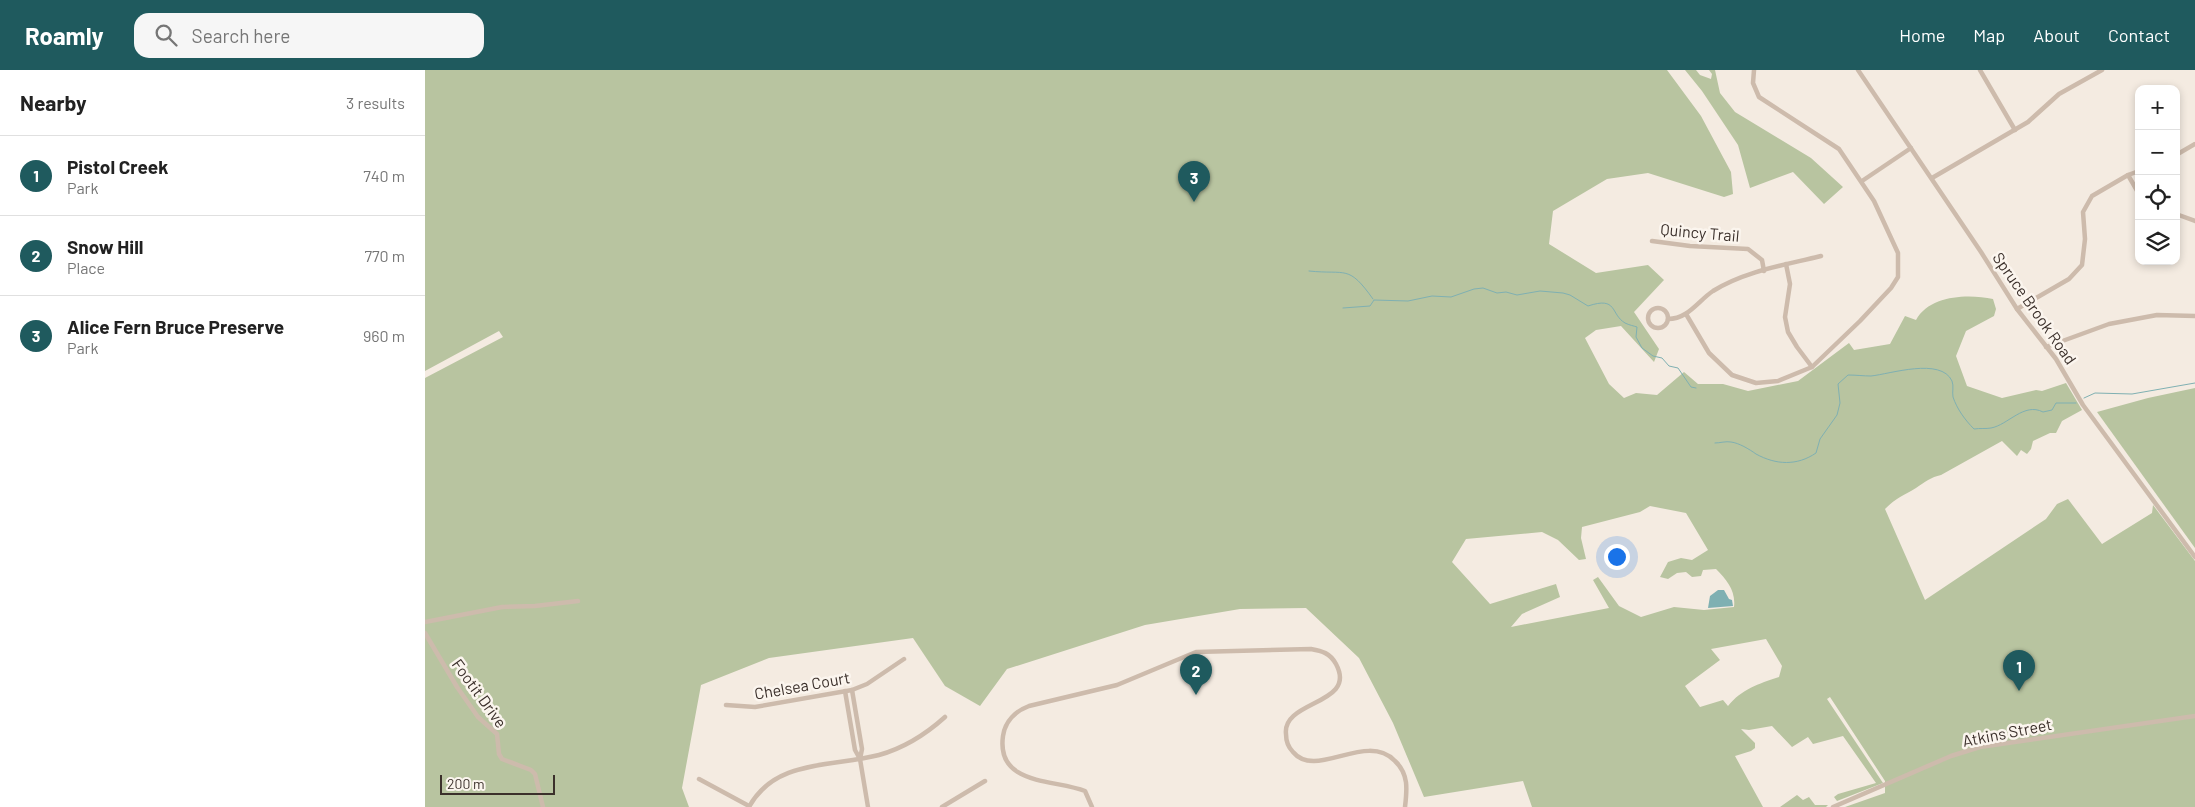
<!DOCTYPE html>
<meta charset="utf-8">
<style>
:root{--surface:#fff;--page:#f6f6f6;--text:#222;--muted:#767676;--line:#e0e0e0;--accent:#1f5a5e}
body{margin:0;font-family:Barlow,sans-serif;background:var(--page);color:var(--text)}
.controls{position:absolute;right:15px;top:15px;display:grid;overflow:hidden;border-radius:10px;box-shadow:0 2px 8px #0003}
.controls button{width:45px;height:45px;display:grid;place-items:center;padding:0;border:0;border-bottom:1px solid var(--line);background:var(--surface);color:var(--text);font:25px sans-serif}
.scale{position:absolute;left:15px;bottom:12px;width:115px;box-sizing:border-box;padding-left:5px;border:2px solid #3b302b;border-top:0;font-size:14px;line-height:18px;white-space:nowrap;color:#3b302b;-webkit-text-stroke:4px #fbf5ee;paint-order:stroke}
.you{position:absolute;left:1191px;top:486px;width:18px;height:18px;margin:-12px;border:4px solid #fff;border-radius:50%;background:#1a73e8;box-shadow:0 0 0 8px #1a73e833}
.badge{display:grid;place-items:center;width:32px;height:32px;border-radius:50%;background:var(--accent);color:#fff;font-size:16px;font-weight:700}
.pin{position:absolute;translate:-50% -41px;filter:drop-shadow(0 1px 2px #0008)}
.pin::after{content:'';position:absolute;top:26px;width:18px;height:15px;background:inherit;clip-path:polygon(0 0,100% 0,50% 100%)}
.list{margin:0;padding:0;list-style:none}
h2{display:flex;justify-content:space-between;align-items:center;height:65px;margin:0;padding:0 20px;font-size:21px}
h2 small{font-size:16px;font-weight:400;color:var(--muted)}
.list li{display:grid;grid-template-columns:32px 1fr auto;gap:15px;align-items:center;box-sizing:border-box;height:80px;padding:0 20px;border-top:1px solid var(--line)}
.list b{display:block;font-size:19px;white-space:nowrap}
.list p{margin:0;font-size:16px;white-space:nowrap;color:var(--muted)}
.list em{font-size:16px;font-style:normal;color:var(--muted)}
.icon{flex:none;width:28px;height:28px;fill:none;stroke:currentColor;stroke-width:2;stroke-linecap:round;stroke-linejoin:round}
.map{position:relative;flex:none;width:1770px;height:737px;overflow:hidden}
header{display:flex;align-items:center;gap:30px;box-sizing:border-box;height:70px;padding:0 25px;background:var(--accent);color:#fff}
header strong{font-size:24px}
nav{display:flex;gap:28px;margin-inline-start:auto;font-size:18px}
.search{width:350px;height:45px;background:var(--page);display:flex;align-items:center;gap:12px;box-sizing:border-box;padding:0 18px;border-radius:15px;color:var(--muted);font-size:19px}
main{display:flex}
aside{flex:1;background:var(--surface)}
.map>svg:first-child{display:block}
</style>
<header>
<strong>Roamly</strong>
<div class="search"><svg class="icon" aria-label="search" viewBox="0 0 24 24"><circle cx="10" cy="10" r="6"/><path d="M15 15l6 6"/></svg>Search here</div>
<nav><a>Home</a><a>Map</a><a>About</a><a>Contact</a></nav>
</header>
<main>
<aside>
<h2>Nearby<small>3 results</small></h2>
<ul class="list">
<li><span class="badge">1</span><div><b>Pistol Creek</b><p>Park</p></div><em>740 m</em></li>
<li><span class="badge">2</span><div><b>Snow Hill</b><p>Place</p></div><em>770 m</em></li>
<li><span class="badge">3</span><div><b>Alice Fern Bruce Preserve</b><p>Park</p></div><em>960 m</em></li>
</ul>
</aside>
<div class="map">
<svg width="1770" height="737" viewBox="0 0 1770 737">
<rect width="100%" height="100%" fill="#f4ebe1"/>
<g fill="#b8c4a0" fill-rule="evenodd">
<path d="M0 0H1242L1276 46 1306 102 1308 124 1299 127 1223 103 1182 109 1128 141 1124 174 1171 203 1223 195 1239 210 1209 242 1234 279 1229 292 1196 256 1171 260 1160 268 1184 314 1199 328 1211 323 1232 325 1259 302 1273 314H1298L1323 321 1373 311 1424 273 1429 280 1465 274 1480 246 1491 250C1505 225 1543 224 1568 229L1571 239 1569 246 1541 261 1531 286 1542 316 1577 328 1611 320 1617 321 1641 313 1657 340 1637 351 1631 363H1625L1608 371 1606 379 1602 384 1596 380 1592 386 1577 371 1516 405C1506 407 1500 412 1491 418 1478 426 1472 427 1460 439L1500 530 1621 449 1632 434 1643 429 1677 474 1727 443 1728 435 1770 491V737H1420L1460 723V711L1405 627 1402 629 1458 713 1412 731 1409 727 1413 724 1451 713 1418 666 1388 674 1383 667 1367 677 1347 656 1324 660 1316 659 1330 673V678L1326 681 1310 686 1338 737H1107L1098 711 999 727 968 653 934 588 881 538 815 539 720 555 582 599 555 636 520 616 488 568 344 588 276 615 257 718 264 737H0V308L78 267 74 261 0 301ZM1225 436 1261 443 1283 480 1267 490 1256 488 1243 492 1235 507 1243 509 1252 503 1261 502 1267 507 1276 506 1278 500 1291 499C1302 510 1311 521 1309 537L1279 540 1249 537 1216 547 1194 536 1173 507 1168 510 1184 538 1086 557 1097 544 1135 527 1131 514 1065 534 1027 492 1041 469 1117 462 1133 470 1154 490 1161 489 1156 468 1157 457 1215 442ZM1341 569 1357 596 1354 607C1333 614 1317 619 1303 636L1298 630 1275 637 1260 616 1295 590 1286 579Z"/>
<polygon points="1260,0 1271,0 1275,5 1286,9 1287,4 1284,0 1290,0 1295,23 1310,42 1386,88 1418,117 1399,134 1368,102 1325,118 1313,75 1277,21"/>
<polygon points="1770,318 1770,478 1672,342 1723,328"/>
<polygon points="1372,725 1378,730 1384,727 1390,735 1403,735 1401,737 1355,737"/>
</g>
<polygon fill="#7fb0b2" points="1293,520 1299,520 1304,529 1307,530 1308,536 1283,538 1285,526"/>
<g fill="none" stroke-linecap="round" stroke-linejoin="round">
<g stroke="#7fb0b2" stroke-width="1">
<path d="M884 201C922 205 923 194 948 229"/>
<path d="M918 238 945 236 949 230 983 231 1007 226 1026 227 1049 219 1058 218 1072 223 1081 222 1092 225 1115 221 1138 223 1145 225 1163 236C1193 226 1185 244 1200 253 1204 255 1209 256 1212 257L1211 267 1217 278 1228 286 1237 288 1244 296 1253 298 1266 317 1271 318"/>
<polyline points="1659,328 1670,323 1707,324 1770,313"/>
<path d="M1290 373C1295 373 1301 371 1306 372 1314 373 1324 379 1331 384 1351 395 1372 396 1391 383L1395 369 1412 345 1415 333 1413 314 1423 305C1431 305 1439 306 1446 306 1465 304 1516 287 1527 311 1529 316 1527 322 1528 327 1532 339 1540 350 1549 359 1555 358 1561 359 1566 358 1583 355 1599 332 1618 342L1627 340 1631 333H1651"/>
</g>
<g stroke="#cdbbac" stroke-width="4.5">
<polyline points="1433,0 1556,182 1592,239 1631,289 1658,335 1770,487"/>
<polyline points="1555,0 1590,60"/>
<polyline points="1751,85 1770,74"/>
<polyline points="1703,105 1714,124"/>
<polyline points="1507,108 1603,52 1634,24 1677,0"/>
<polyline points="1437,111 1486,78"/>
<polyline points="1751,144 1770,151"/>
<polyline points="1227,171 1265,176 1323,179 1337,190 1339,201"/>
<polyline points="1361,194 1365,214 1360,247 1363,262 1372,277 1387,297"/>
<circle cx="1233" cy="248" r="10"/>
<polyline points="1592,239 1644,209 1657,195 1660,169 1658,142 1667,126 1703,105 1714,101"/>
<polyline points="1261,244 1284,283 1307,305 1331,313 1353,311 1387,297 1435,251 1466,218 1473,207 1473,183 1449,131 1414,79 1334,27 1328,13 1329,0"/>
<path d="M1243 249C1263 249 1273 231 1288 221 1320 201 1360 195 1396 186"/>
<polyline points="1621,277 1684,254 1732,245 1770,246"/>
<polyline points="0,552 77,537 110,536 153,531"/>
<polyline points="0,563 32,617 53,647 72,664 74,684 77,689 106,700 110,704 118,737"/>
<polyline points="427,620 437,679 435,689"/>
<polyline points="420,621 430,680 435,689 443,737"/>
<polyline points="301,635 330,637 427,620 442,614 479,589"/>
<polyline points="274,709 324,736"/>
<path d="M324 737C350 689 408 697 454 685 479 678 500 665 520 647"/>
<polyline points="517,737 560,711"/>
<path d="M667 737 660 721C630 709 571 716 578 666 580 651 591 641 604 636L692 615 771 582 886 579C897 581 905 583 911 594 933 635 857 630 861 664 861 670 863 677 868 682 891 710 941 661 970 691 984 704 982 720 980 737"/>
<polyline points="1408,737 1526,686 1555,677 1770,646"/>
</g>
</g>
<g text-anchor="middle" dominant-baseline="central" stroke-width="5" stroke-linejoin="round" paint-order="stroke">
<g font-size="16" fill="#3b302b" stroke="#fbf5ee">
<text transform="translate(1275 162) rotate(5)">Quincy Trail</text>
<text transform="translate(1610 238) rotate(55)">Spruce Brook Road</text>
<text transform="translate(377 615) rotate(-10)">Chelsea Court</text>
<text transform="translate(55 623) rotate(54)">Footit Drive</text>
<text transform="translate(1582 662) rotate(-11)">Atkins Street</text>
</g>
</g>
</svg>
<div class="controls">
<button>+</button>
<button>−</button>
<button><svg class="icon" aria-label="locate" viewBox="0 0 24 24"><circle cx="12" cy="12" r="6"/><path d="M12 2v4M12 18v4M2 12h4M18 12h4"/></svg></button>
<button><svg class="icon" aria-label="layers" viewBox="0 0 24 24"><path d="M12 4l9 5-9 5-9-5zM3 14l9 5 9-5"/></svg></button>
</div>
<div class="scale">200 m</div>
<div class="you"></div>
<div class="pin badge" style="left:1594px;top:621px">1</div>
<div class="pin badge" style="left:771px;top:625px">2</div>
<div class="pin badge" style="left:769px;top:132px">3</div>
</div>
</main>
